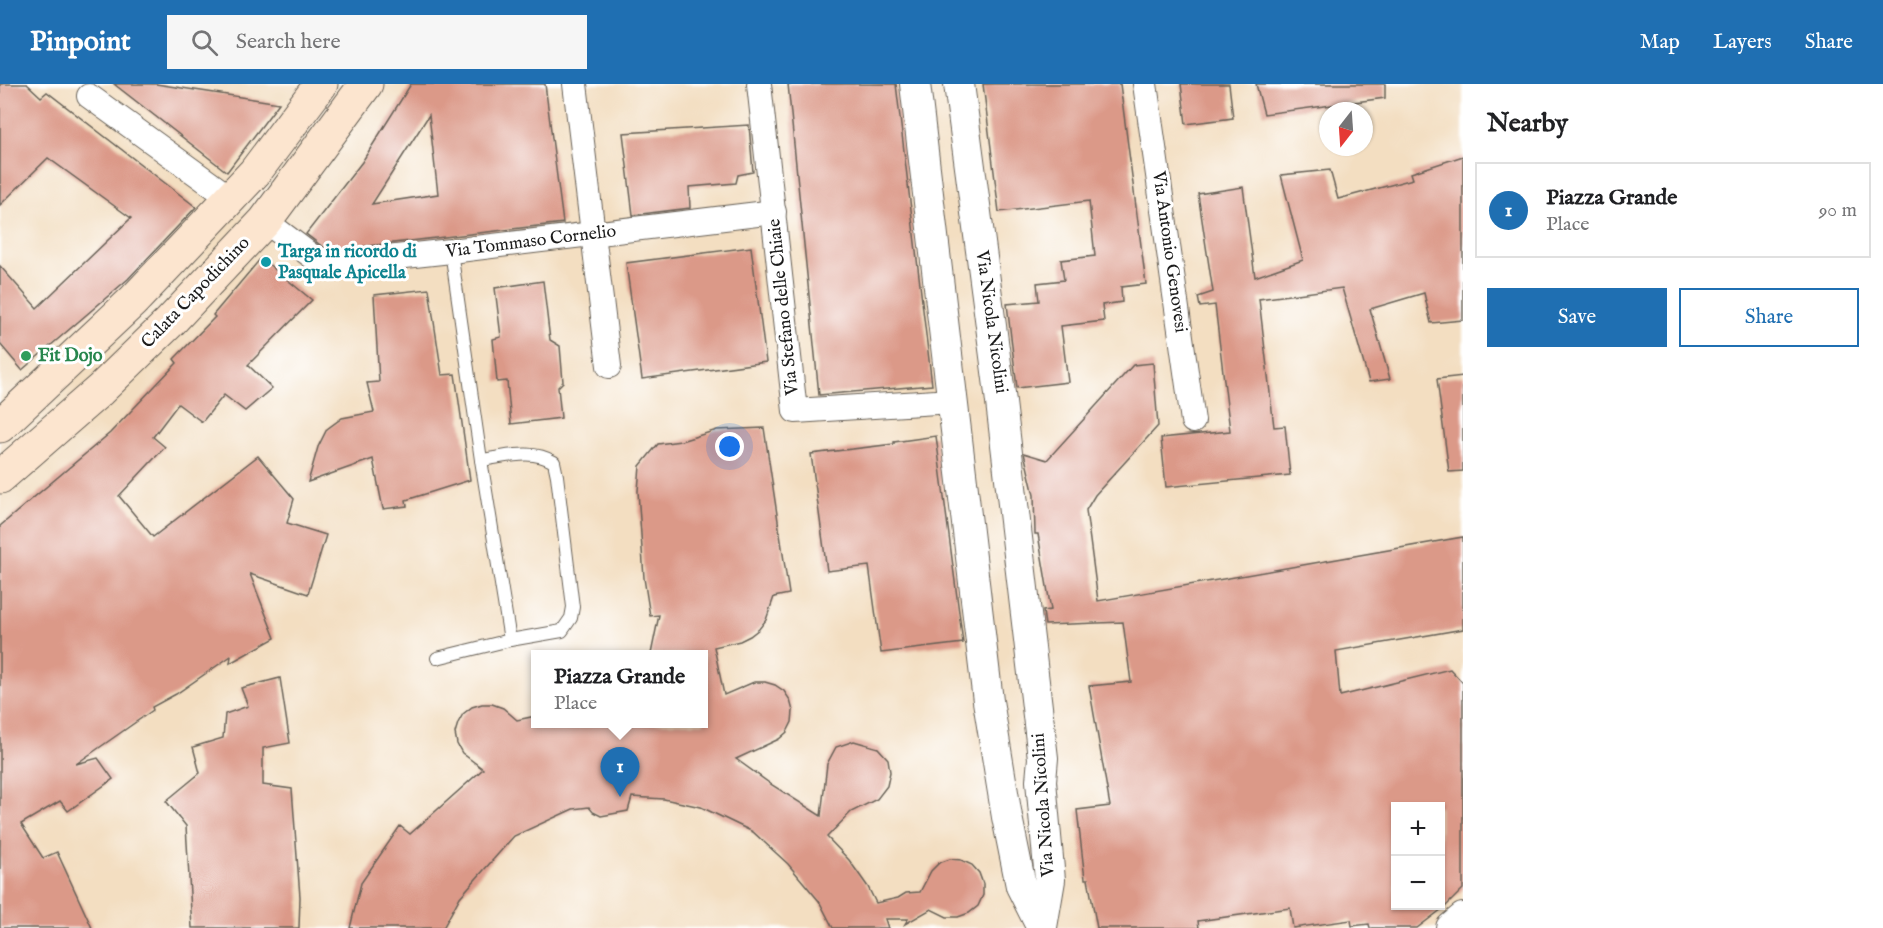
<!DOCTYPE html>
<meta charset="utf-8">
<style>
:root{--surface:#fff;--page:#f6f6f6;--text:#202124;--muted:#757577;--line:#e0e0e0;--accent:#1f6fb2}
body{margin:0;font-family:"IM FELL English",serif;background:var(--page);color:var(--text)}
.controls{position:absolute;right:18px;bottom:18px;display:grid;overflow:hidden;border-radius:0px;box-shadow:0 2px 4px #0004}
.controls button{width:54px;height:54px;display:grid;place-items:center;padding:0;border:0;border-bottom:2px solid var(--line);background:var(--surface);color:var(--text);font:30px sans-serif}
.compass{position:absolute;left:1319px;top:18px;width:54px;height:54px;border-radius:50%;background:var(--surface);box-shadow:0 2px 4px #0004;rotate:197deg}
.you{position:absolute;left:730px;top:363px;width:21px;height:21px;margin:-15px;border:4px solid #fff;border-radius:50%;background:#1a73e8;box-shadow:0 0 0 9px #1a73e833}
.badge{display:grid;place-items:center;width:39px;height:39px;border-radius:50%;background:var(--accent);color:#fff;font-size:20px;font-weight:700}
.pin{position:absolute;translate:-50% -50px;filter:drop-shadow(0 2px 3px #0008)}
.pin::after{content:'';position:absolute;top:32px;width:21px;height:18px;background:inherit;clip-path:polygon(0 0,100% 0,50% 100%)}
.popup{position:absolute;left:531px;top:566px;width:177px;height:78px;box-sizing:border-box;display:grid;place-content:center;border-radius:0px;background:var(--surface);filter:drop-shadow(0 2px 4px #0005);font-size:20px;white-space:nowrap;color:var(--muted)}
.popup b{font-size:22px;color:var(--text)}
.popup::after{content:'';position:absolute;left:50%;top:100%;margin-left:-12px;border:12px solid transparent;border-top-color:var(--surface)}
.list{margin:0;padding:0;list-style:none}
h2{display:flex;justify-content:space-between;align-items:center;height:78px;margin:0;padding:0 24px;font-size:26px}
h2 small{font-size:20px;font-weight:400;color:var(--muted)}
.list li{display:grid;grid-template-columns:39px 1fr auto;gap:18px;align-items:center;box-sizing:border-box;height:96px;margin:0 12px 12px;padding:0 12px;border:2px solid var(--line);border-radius:0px}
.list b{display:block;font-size:22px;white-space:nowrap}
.list p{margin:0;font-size:20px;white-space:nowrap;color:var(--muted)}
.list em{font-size:20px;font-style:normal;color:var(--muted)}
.actions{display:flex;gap:12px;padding:18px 24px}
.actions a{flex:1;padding:14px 0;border:2px solid var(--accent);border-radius:0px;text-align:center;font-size:21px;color:var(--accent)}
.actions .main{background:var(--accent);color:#fff}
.icon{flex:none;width:33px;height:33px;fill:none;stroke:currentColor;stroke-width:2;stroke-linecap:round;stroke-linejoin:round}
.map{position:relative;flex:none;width:1463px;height:844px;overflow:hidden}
header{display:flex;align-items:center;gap:36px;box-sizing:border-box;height:84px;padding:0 30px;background:var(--accent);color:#fff}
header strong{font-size:28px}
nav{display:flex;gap:33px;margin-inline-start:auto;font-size:21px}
.search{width:420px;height:54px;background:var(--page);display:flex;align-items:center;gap:15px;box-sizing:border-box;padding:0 21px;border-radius:0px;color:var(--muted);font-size:22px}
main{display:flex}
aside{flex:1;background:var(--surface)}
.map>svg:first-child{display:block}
</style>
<header>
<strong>Pinpoint</strong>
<div class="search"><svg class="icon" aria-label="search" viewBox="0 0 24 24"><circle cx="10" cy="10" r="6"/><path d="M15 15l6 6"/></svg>Search here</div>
<nav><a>Map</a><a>Layers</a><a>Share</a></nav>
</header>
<main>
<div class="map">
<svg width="1463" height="844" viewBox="0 0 1463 844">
<rect width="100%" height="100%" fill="#fff"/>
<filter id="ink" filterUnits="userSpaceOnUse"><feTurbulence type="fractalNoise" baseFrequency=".0167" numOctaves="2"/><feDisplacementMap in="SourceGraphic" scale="12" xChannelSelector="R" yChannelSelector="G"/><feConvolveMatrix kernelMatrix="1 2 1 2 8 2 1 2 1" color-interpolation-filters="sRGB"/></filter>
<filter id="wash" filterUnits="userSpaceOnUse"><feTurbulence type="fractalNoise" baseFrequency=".008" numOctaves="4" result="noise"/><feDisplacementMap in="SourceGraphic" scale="24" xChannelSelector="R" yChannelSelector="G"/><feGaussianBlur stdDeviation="1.35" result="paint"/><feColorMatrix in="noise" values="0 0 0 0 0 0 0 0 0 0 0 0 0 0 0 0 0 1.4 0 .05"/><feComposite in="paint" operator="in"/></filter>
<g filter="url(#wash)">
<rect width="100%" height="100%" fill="#f3dec1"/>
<g id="blocks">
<g fill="#db9988" fill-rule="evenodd">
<polygon points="0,0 27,0 41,13 47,8 196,123 128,195 22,286 0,260 0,182 37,224 131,134 48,74 0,121"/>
<polygon points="114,0 156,0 279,19 227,88"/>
<path d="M411 0H545L563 139 333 166 323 163 306 150 362 78ZM429 31 438 110 372 120Z"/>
<polygon points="788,0 896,0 932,301 819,311"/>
<polygon points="983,0 1120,0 1146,200 1121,203 1122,218 1102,221 1104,237 1061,242 1068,298 1017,304 1007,220 1039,217 1037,199 1064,196 1061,176 1095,172 1089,117 999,128"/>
<polygon points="1181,0 1229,0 1233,34 1186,40"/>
<polygon points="1256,0 1385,0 1385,14 1264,30"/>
<polygon points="749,41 753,88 738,91 736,99 689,103 690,124 633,131 623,49"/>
<polygon points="1463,72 1463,236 1431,239 1424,209 1370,225 1390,295 1369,298 1342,204 1259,215 1274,343 1285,342 1290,391 1166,403 1161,354 1230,347 1215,221 1200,223 1198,213 1213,208 1198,110 1243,103 1255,193 1303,176 1281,91 1330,86 1338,115 1413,95 1411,89"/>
<polygon points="751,163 766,278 642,295 626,179"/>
<polygon points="261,174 312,216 248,281 272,304 245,327 224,311 202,338 178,320 153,353 165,363 119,412 153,453 258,372 294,415 287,439 326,451 308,510 250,490 275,554 230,579 231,572 176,610 152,623 153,626 76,680 98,674 113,695 68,727 60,717 21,740 43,774 57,768 92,844 0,844 0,442 110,349 177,279 174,275 215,233 213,231"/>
<polygon points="543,197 550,256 560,262 563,298 558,303 561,334 511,340 507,297 497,298 493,255 501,253 495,204"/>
<polygon points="429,205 442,291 455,290 470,396 406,416 407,422 383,425 373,375 308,398 318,363 327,345 342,334 374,328 367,299 379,298 374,211"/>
<path d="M1153 279 1158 342 1095 411 1086 426 1098 517 1463 453V545L1336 567 1340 612 1450 585 1463 599V805L1446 822 1417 844H1370L1369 840 1352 842 1351 836 1293 844 1290 824 1198 837 1199 844H1097L1088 795H1085L1077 726 1110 722 1089 602 1131 598 1123 538 1045 541 1043 527 1051 526 1038 450H1035L1034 411 1024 369 1047 376 1133 281ZM1395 723H1440V822H1395Z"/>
<polygon points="1463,292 1463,387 1449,388 1437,295"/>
<polygon points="764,344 789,510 774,513 766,536 759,545 750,552 740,557 714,563 724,611 754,598 765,598 775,601 784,607 790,616 793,627 792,638 787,648 779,655 736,675 772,701 821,732 827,680 836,663 854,657 878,664 888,675 890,688 887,702 877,715 851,728 827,753 849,776 868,803 876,819 898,814 906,809 920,808 931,787 939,779 950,775 961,776 972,781 979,789 983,800 983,811 978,822 969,829 958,833 947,833 931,825 905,840 908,835 885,835 888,844 833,844 819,817 788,780 753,748 701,723 664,715 632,713 628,727 601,732 593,728 589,723 573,725 514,752 460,813 443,844 350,844 361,799 400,742 410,750 483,685 462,669 457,660 455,649 458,639 463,630 472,623 482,620 492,620 503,624 517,636 536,632 536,639 704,639 704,570 651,570 659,531 650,532 644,494 638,407 640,382 658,360 681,357 717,346"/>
<polygon points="936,352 963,559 881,569 869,482 827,487 811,370 894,360 894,358"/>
<polygon points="280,594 290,659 263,664 263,701 292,705 300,813 299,844 192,844 186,742 166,717 200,689 193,663 223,654 225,630 248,622 241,604"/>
</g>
</g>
</g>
<g filter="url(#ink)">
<use href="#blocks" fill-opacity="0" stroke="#676056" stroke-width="1.5"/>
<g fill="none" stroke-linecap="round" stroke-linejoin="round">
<g stroke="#676056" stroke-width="14">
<g id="service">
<path d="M481 376C506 373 532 364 554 378L557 392 573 523 571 534 562 547 510 556"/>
<polyline points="437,574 510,556 481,376 451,167"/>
</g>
</g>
<g stroke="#676056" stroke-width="26">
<g id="minor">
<polyline points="575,0 609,282"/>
<polyline points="759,0 795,327 952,317"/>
<polyline points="1145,0 1193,337"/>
<polyline points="89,12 230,114"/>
<polyline points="265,137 317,176 332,180 451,167 774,128"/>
</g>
</g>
<g stroke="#676056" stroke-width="32">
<g id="tertiary">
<polyline points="915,0 988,617 1007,733 1021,802 1042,844"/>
<polyline points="959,0 1000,310 1043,674 1041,697 1050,796 1042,843"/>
<polyline points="1451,844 1463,834"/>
</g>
</g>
<g stroke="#676056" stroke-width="35">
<g id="secondary">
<polyline points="0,342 133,217 188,159 255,88 321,0"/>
<polyline points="0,393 100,306 170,238 265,137 366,0"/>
</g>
</g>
<use href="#service" stroke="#fff" stroke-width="12"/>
<use href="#minor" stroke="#fff" stroke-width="24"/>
<use href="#tertiary" stroke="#fff" stroke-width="30"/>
<use href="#secondary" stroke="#fce5cf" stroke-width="33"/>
</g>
</g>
<circle fill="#0f9aa8" stroke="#fff" stroke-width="2" cx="266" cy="178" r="6"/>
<circle fill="#2e9e5b" stroke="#fff" stroke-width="2" cx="26" cy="272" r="6"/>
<g text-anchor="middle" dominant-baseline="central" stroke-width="6" stroke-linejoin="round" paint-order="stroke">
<g font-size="18" fill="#1c1c1c" stroke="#fff">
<text transform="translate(531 158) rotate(-7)">Via Tommaso Cornelio</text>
<text transform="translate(1169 168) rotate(82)">Via Antonio Genovesi</text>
<text transform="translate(196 209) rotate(-46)">Calata Capodichino</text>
<text transform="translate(784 223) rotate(-96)">Via Stefano delle Chiaie</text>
<text transform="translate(991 238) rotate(82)">Via Nicola Nicolini</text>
<text transform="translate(1044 721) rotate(-94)">Via Nicola Nicolini</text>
</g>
<g font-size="18" font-weight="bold" fill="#0d838f" stroke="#fff" text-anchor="start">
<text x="278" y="168">Targa in ricordo di<tspan x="278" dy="21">Pasquale Apicella</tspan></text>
</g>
<g font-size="18" font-weight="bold" fill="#27864d" stroke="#fff" text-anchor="start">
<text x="38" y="272">Fit Dojo</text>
</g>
</g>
</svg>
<div class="controls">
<button>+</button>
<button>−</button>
</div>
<svg class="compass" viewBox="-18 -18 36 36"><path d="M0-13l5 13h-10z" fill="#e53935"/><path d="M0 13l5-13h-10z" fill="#757577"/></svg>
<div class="you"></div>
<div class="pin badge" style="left:620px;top:713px">1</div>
<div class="popup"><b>Piazza Grande</b>Place</div>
</div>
<aside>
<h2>Nearby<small></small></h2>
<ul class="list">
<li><span class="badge">1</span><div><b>Piazza Grande</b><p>Place</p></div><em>90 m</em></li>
</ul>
<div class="actions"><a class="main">Save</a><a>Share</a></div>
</aside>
</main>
